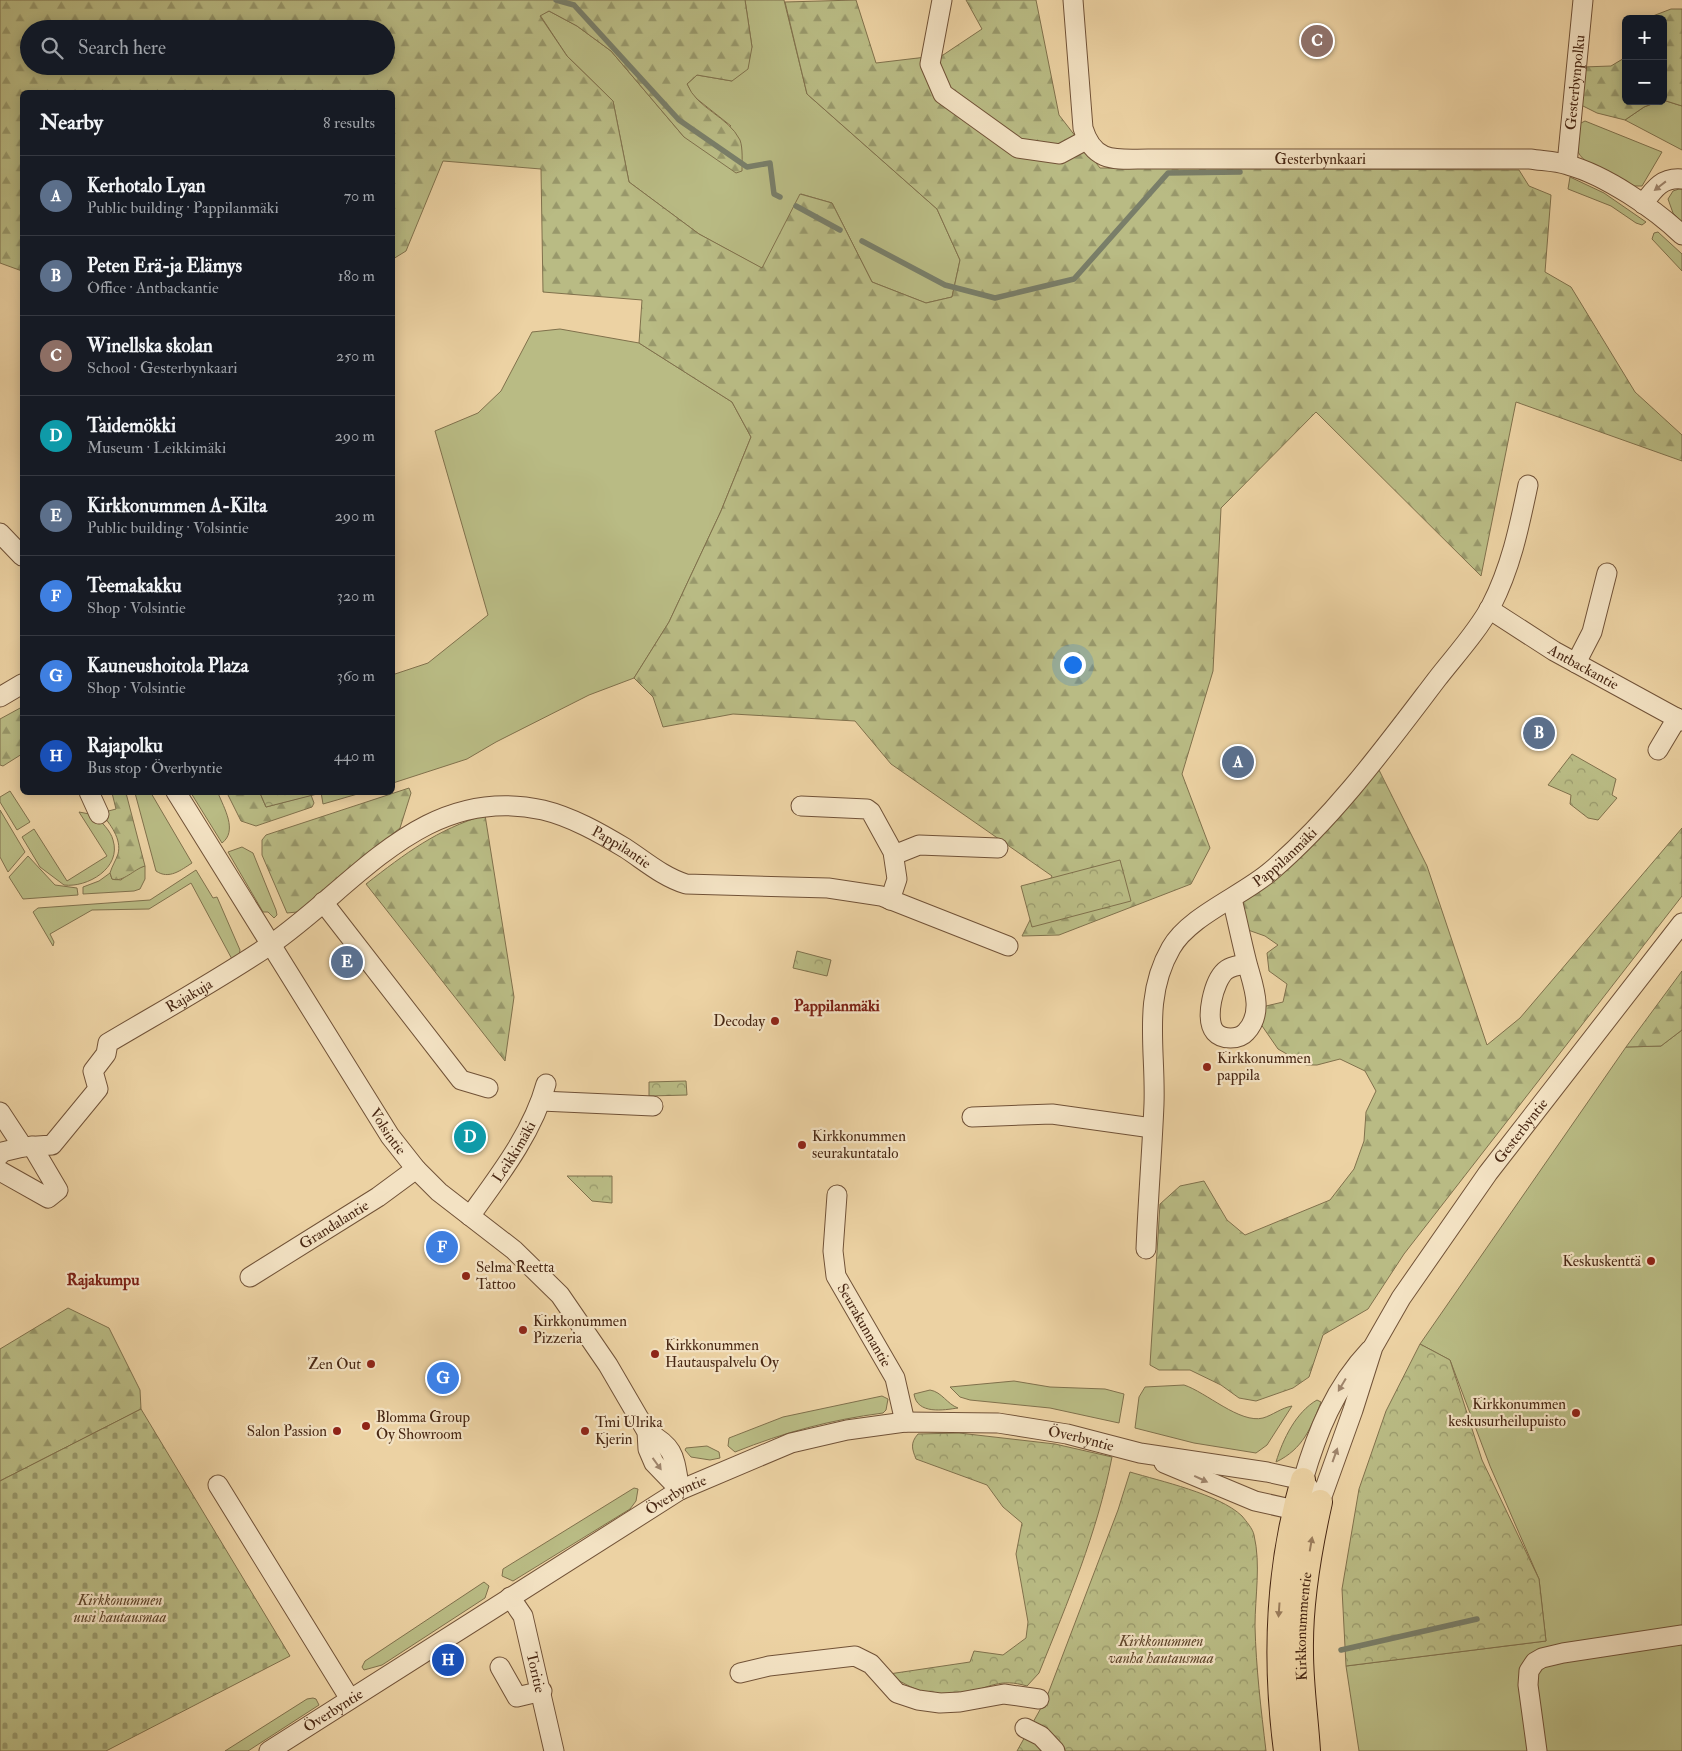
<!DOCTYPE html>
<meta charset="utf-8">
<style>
:root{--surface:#171b24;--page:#20242c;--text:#f1f3f6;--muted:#9ea1a6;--line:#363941;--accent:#c59692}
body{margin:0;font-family:"IM FELL Double Pica",serif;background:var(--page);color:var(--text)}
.controls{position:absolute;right:15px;top:15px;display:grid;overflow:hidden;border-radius:8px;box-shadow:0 2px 12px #0003}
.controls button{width:45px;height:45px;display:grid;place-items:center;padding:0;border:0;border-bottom:1px solid var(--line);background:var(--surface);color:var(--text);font:25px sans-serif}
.you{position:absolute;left:1072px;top:664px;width:18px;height:18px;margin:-12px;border:4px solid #fff;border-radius:50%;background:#1a73e8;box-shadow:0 0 0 8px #1a73e833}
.badge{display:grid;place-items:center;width:32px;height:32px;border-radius:50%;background:var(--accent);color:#fff;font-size:16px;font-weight:700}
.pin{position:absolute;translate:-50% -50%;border:2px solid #fff;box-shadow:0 1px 5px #0006}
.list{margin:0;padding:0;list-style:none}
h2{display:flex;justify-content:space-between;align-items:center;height:65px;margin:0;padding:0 20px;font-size:21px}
h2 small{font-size:16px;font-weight:400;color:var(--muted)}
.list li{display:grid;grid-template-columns:32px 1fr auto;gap:15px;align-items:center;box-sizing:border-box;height:80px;padding:0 20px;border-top:1px solid var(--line)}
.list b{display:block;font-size:19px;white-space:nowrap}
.list p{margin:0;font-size:16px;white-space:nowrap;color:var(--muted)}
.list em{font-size:16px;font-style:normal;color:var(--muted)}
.icon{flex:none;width:28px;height:28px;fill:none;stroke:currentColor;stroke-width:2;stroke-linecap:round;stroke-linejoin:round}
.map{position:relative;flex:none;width:1682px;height:1751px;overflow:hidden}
.search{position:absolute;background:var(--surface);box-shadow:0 2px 12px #0003;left:20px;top:20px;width:375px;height:55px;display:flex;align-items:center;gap:12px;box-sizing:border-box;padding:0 18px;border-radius:28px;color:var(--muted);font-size:19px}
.panel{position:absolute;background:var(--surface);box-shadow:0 2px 12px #0003;left:20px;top:90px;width:375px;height:705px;border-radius:8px}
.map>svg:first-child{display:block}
</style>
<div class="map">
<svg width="1682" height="1751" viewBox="0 0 1682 1751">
<defs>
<pattern id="forest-firs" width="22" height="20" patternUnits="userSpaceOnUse" patternTransform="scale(1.25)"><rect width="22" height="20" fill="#b9bb84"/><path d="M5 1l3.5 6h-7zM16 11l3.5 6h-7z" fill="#98986b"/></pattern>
<pattern id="cemetery-stones" width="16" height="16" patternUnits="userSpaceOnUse" patternTransform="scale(1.25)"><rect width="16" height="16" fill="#b9bb84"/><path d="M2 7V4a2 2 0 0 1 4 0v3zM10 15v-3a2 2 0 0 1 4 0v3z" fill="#98986b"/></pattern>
<pattern id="park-crowns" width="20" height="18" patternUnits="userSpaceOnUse" patternTransform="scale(1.25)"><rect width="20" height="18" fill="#b9bb84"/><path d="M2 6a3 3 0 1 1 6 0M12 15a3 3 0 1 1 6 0" fill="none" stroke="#98986b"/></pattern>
</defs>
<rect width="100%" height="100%" fill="#ecd2a3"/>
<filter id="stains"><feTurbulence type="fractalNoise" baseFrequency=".004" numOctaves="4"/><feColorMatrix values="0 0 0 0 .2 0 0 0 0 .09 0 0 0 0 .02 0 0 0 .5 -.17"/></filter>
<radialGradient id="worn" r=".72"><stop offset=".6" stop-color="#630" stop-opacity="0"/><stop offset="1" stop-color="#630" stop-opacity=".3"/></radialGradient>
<g fill="#b9bb84" stroke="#80714c">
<polygon points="745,0 784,0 807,94 937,209 960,260 952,297 926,303 872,282 832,203 801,194 763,269 699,234 629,182 613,101 567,56 540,15 549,11 577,26 611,51 684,137 731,126 692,95 687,84 697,75 732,81 752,47"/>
<polygon points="1663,100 1682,106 1682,150 1625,120 1644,107"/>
<path d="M1585 121 1662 152 1642 186H1635C1620 179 1581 166 1577 149 1575 142 1576 132 1577 125Z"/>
<polygon points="1570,177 1604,193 1646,222 1642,225 1636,223 1611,206 1568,189"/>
<polygon points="1679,189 1682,189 1682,222 1673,213 1668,199 1673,191"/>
<polygon points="1658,232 1682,254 1682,271 1652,239 1654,233"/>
<polygon points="560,329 639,343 732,402 751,437 721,511 669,622 634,678 589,695 496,742 467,759 393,783 392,675 428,663 488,615 435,431 478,413 501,391 532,332"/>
<polygon points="10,791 30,822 17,830 0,802 0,797"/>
<polygon points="321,792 361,793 323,804"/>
<path d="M135 793H151L192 863C181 870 169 880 156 871Z"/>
<path d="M191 793H218C224 808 238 831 222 843Z"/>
<polygon points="0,810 25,852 8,872 0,857"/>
<path d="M79 812 95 815C101 822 111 831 113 840 122 868 87 888 64 885L40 867 22 837 34 829 67 881 107 856Z"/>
<polygon points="242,847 253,853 276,910 277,915 274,918 268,912 263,912 228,852"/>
<polygon points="28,856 55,885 77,888 78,895 23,899 9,877"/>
<polygon points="145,866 145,879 140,889 134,891 83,894 83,887 99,881 110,873 112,879 121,880 134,869"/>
<polygon points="196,870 213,898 217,897 240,950 239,956 233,961 191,883 149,909 92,910 50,934 54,942 53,946 33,912 38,908 150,900"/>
<polygon points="1682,1030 1682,1751 1359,1751 1346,1666 1546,1641 1539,1579 1490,1466 1450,1360 1420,1344 1626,1047 1661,1046"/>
<polygon points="1014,1381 1050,1387 1105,1389 1124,1394 1119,1423 1050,1408 970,1400 960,1397 950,1387"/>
<path d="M1184 1385C1206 1392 1240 1424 1263 1418 1273 1415 1281 1408 1292 1406L1267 1445 1256 1453 1194 1443 1135 1428 1139 1397 1145 1387Z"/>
<path d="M930 1390C942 1392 947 1404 958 1408 944 1410 917 1415 914 1394Z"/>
<path d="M882 1396 888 1399 886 1410 883 1413C830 1420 785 1432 735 1452L728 1446 729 1438 783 1417Z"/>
<path d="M1317 1400 1321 1402C1311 1428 1303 1449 1276 1462 1283 1439 1296 1412 1317 1400Z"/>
<polygon points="707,1446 719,1452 720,1458 710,1460 691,1457 685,1450 686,1448"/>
<polygon points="634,1488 638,1489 636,1501 630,1509 513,1581 502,1576 503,1569"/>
<polygon points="484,1582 489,1586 485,1598 382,1665 364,1670 362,1667 365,1661"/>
<polygon points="313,1698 316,1699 319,1705 248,1751 225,1751 307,1699"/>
</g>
<g fill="url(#forest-firs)" stroke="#80714c" fill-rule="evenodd">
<path d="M0 0H745L752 47 748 69 732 81 697 75 687 84C697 109 728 116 740 140 743 148 742 162 742 171L736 173 684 137 611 51 577 26 549 11 540 16 567 56 613 101 629 182 699 234 762 268 800 194 832 203 872 282 926 303 952 297 960 260 937 209 807 94 785 2 856 0 876 63 943 55 982 29 966 0H1036L1059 115 1100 168 1519 170 1529 186 1551 195 1545 272 1571 287 1635 392 1682 435V461L1516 402 1481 576 1316 412 1221 508 1213 671 1182 774 1210 848 1191 884 1059 935 1022 936 1052 876 891 764 855 721 733 714 663 727 653 697 634 678 669 622 721 511 751 437 732 402 639 343 642 300 543 292 541 169 443 161 406 251 393 259 392 92H22V271L0 263ZM29 29H386V66H29Z"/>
<polygon points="1671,9 1682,9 1682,106 1663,100 1663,19 1645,19"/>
<polygon points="1626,57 1626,101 1659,101 1644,107 1625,120 1597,113 1577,103 1583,67 1611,66"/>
<polygon points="22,707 22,754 3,766 0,765 0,719"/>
<polygon points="1378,768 1427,866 1487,1045 1520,1018 1682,828 1682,896 1404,1254 1368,1309 1323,1335 1309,1377 1293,1388 1256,1401 1239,1398 1221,1385 1190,1370 1159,1370 1150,1365 1160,1204 1180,1186 1204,1181 1227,1220 1245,1235 1330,1200 1354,1169 1364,1141 1366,1112 1376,1091 1365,1071 1340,1059 1317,1065 1306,1065 1278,1049 1258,1020 1266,1006 1283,1002 1287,984 1269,971 1267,953 1278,945 1265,936 1248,930 1241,903"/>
<polygon points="409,788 411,793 400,828 297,912 287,913 262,855 262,840 266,835"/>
<path d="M112 793H126L145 866C134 869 123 883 112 879L110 873C112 866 116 860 118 854 122 839 110 824 101 813L116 809Z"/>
<polygon points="227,793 260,793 266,807 311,795 314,803 312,807 256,826 241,821"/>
<path d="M485 815 514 997 505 1061 366 884C406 853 436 830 485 815Z"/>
<polygon points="1682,971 1682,1030 1661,1046 1626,1047"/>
<polygon points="68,1308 109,1328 140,1390 141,1409 0,1481 0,1349"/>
</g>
<polygon fill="url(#cemetery-stones)" stroke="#80714c" points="141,1409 290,1656 106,1751 0,1751 0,1481"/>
<g fill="url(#park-crowns)" stroke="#80714c">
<polygon points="1572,754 1616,779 1612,795 1617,798 1598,820 1588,818 1570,804 1571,795 1548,785"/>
<polygon points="260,793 321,793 266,807"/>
<polygon points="1120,860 1131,901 1032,927 1021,886"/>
<polygon points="797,951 831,960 827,976 793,968"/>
<polygon points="686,1081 687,1095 649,1096 649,1082"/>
<polygon points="567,1176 612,1176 612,1203 592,1201"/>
<polygon points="1420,1344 1450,1360 1482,1460 1539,1579 1546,1641 1346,1666 1342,1589 1359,1489 1386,1411"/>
<path d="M959 1433 1055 1444 1112 1457C1097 1534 1068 1601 1039 1673L1027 1686C1000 1678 990 1687 964 1694 938 1701 910 1689 889 1674L970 1662 974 1651 1003 1655 1026 1638 1028 1622 1016 1554 1022 1523 1003 1507 987 1485 916 1459C912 1449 910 1443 918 1434Z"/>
<path d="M1130 1472C1160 1481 1219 1494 1242 1516 1246 1521 1253 1529 1254 1535 1261 1565 1255 1596 1255 1626 1256 1668 1261 1709 1266 1751H1017L1046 1699 1118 1510Z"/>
</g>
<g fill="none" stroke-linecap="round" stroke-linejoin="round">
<g stroke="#797e69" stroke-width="5.5">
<polyline points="556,0 574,5 679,120 747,167 770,163 774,194 780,197"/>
<polyline points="796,206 840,230"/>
<polyline points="862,241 945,285 995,298 1074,279 1168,173 1240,172"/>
<polyline points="1341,1650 1477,1619"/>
</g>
<g stroke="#715237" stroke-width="21">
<g id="minor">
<polyline points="942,0 930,64 943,94 1018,148 1060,154 1086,140"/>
<path id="s1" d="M1073 0 1083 128C1094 164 1116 159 1148 159H1530C1543 161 1556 161 1568 165 1605 175 1655 209 1682 235"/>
<path id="s2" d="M1567 164 1583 0"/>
<path d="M1643 204C1654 189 1662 177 1682 179"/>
<polyline points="0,533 22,556"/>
<path id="s3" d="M1489 609 1554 651 1682 721"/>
<polyline points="1576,663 1592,632 1607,573"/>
<polyline points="0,697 22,684"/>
<polyline points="1658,750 1677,718"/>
<polyline points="89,792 99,814"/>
<path id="s4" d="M176 792 390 1136 416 1169 439 1192 514 1250 560 1295 608 1365 647 1432 648 1449 654 1463 680 1490"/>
<polyline points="801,806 867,809 871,812 893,852 897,879 890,900"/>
<polyline points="894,855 919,845 998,848"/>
<path d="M1232 899C1237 919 1241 939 1246 959 1251 981 1266 1011 1246 1032 1239 1040 1222 1040 1215 1032 1204 1019 1214 981 1225 971 1231 966 1240 965 1247 964"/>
<polyline points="323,902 461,1080 488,1088"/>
<polyline points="541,1101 653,1106"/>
<polyline points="0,1112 23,1147"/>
<polyline points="972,1117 1052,1114 1152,1128"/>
<path id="s5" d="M0 1155 2 1152 23 1147 52 1145 98 1089 93 1071 106 1054 108 1043C162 1011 218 980 270 945 356 886 423 783 543 810 572 817 600 833 625 848 645 861 663 877 686 884L828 888 881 896 1008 946"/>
<polyline points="0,1171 48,1198 58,1190 32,1146"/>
<path id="s6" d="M837 1195 833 1251 836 1276 895 1378 905 1422"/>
<path id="s7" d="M470 1216C499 1176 533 1132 546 1084"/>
<path id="s8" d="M1146 1249C1148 1200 1152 1152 1154 1104 1156 1049 1142 998 1171 948 1189 916 1242 896 1271 871 1335 816 1386 746 1437 679 1454 657 1478 631 1491 606 1511 567 1519 528 1528 485"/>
<path id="s9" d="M250 1277 378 1197 416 1169"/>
<path d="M647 1432C677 1448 674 1459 680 1490"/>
<polyline points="1164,1463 1255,1501 1295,1510 1307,1506"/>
<path d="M1303 1480C1317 1432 1335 1387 1370 1350"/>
<polyline points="218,1485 350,1699"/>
<path id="s10" d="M1320 1502 1353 1410 1373 1347 1401 1298 1488 1173 1682 923"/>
<path id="s11" d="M510 1597 523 1616 554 1751"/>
<polyline points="500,1667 517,1697 542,1691"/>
<polyline points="740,1673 769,1666 855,1656 871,1664 897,1693 918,1700 940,1703 960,1702 1004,1694 1039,1699"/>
<polyline points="1025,1728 1041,1736 1055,1751"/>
<path id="s12" d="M269 1751 680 1490 791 1443 847 1430 905 1422 998 1423 1067 1434 1140 1453 1267 1472 1303 1480 1311 1491"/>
<polyline points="1537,1751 1528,1685 1529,1671 1535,1662 1542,1658 1563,1653 1682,1635"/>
</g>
</g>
<g stroke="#482713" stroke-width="26">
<g id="major">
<path d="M1286 1751C1274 1659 1277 1570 1303 1480"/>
<path id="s13" d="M1308 1751C1306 1718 1301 1685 1301 1652 1300 1602 1309 1551 1320 1502"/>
</g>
</g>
<use href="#minor" stroke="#f3e2c3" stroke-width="19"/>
<use href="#major" stroke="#ecd2a3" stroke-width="24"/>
</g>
<defs><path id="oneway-solid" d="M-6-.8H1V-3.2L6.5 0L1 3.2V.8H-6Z" transform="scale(1.25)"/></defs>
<g fill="#9e846b">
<use href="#oneway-solid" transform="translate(1660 186) rotate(142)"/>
<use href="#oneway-solid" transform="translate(1342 1385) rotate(121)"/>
<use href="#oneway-solid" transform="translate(1335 1455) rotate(-70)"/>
<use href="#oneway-solid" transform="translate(657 1464) rotate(54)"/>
<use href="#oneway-solid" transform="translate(1201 1479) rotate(25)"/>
</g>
<g fill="#9a7c5b">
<use href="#oneway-solid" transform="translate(1311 1544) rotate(-80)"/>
<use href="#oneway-solid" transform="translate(1279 1610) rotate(94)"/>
</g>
<g fill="#8f2418" stroke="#f3e2c3" stroke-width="2">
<circle cx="775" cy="1021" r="5"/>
<circle cx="1207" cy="1067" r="5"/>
<circle cx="802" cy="1145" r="5"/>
<circle cx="1651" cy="1261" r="5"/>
<circle cx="466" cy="1276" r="5"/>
<circle cx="523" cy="1330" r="5"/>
<circle cx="655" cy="1354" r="5"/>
<circle cx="371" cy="1364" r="5"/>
<circle cx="1576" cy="1413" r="5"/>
<circle cx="366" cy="1426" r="5"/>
<circle cx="337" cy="1431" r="5"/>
<circle cx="585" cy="1431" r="5"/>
</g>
<g text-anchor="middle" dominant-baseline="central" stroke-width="4.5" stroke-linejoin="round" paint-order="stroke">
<g font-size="15" fill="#482713" stroke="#f3e2c3">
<text stroke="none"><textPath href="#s2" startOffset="82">Gesterbynpolku</textPath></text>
<text stroke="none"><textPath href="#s1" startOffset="381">Gesterbynkaari</textPath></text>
<text stroke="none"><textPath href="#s3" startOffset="111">Antbackantie</textPath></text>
<text stroke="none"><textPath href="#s5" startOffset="772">Pappilantie</textPath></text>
<text stroke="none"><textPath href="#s8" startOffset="451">Pappilanmäki</textPath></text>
<text stroke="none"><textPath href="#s5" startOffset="272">Rajakuja</textPath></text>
<text stroke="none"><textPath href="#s4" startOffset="400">Volsintie</textPath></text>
<text stroke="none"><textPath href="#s10" startOffset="426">Gesterbyntie</textPath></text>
<text stroke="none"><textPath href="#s7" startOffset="78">Leikkimäki</textPath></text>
<text stroke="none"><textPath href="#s9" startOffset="99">Grandalantie</textPath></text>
<text stroke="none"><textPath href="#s6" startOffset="138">Seurakunnantie</textPath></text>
<text stroke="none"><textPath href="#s12" startOffset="901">Överbyntie</textPath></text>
<text stroke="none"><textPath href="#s12" startOffset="481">Överbyntie</textPath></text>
<text stroke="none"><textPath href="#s13" startOffset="125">Kirkkonummentie</textPath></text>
<text stroke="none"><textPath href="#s11" startOffset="81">Toritie</textPath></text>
<text stroke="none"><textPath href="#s12" startOffset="76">Överbyntie</textPath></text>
</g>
<g font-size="15" fill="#482713" stroke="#f3e2c3" text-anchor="start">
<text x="765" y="1021" text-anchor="end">Decoday</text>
<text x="1217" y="1058">Kirkkonummen<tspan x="1217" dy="17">pappila</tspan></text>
<text x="812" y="1136">Kirkkonummen<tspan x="812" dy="17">seurakuntatalo</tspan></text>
<text x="1641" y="1261" text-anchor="end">Keskuskenttä</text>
<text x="476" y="1267">Selma Reetta<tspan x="476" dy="17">Tattoo</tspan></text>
<text x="533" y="1321">Kirkkonummen<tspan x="533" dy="17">Pizzeria</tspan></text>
<text x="665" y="1345">Kirkkonummen<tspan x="665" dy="17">Hautauspalvelu Oy</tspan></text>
<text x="361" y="1364" text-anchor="end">Zen Out</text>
<text x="1566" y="1404" text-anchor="end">Kirkkonummen<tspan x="1566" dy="17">keskusurheilupuisto</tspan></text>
<text x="376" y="1417">Blomma Group<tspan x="376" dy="17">Oy Showroom</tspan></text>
<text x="595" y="1422">Tmi Ulrika<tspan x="595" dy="17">Kjerin</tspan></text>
<text x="327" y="1431" text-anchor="end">Salon Passion</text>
</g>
<g font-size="15" font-style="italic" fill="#5f452a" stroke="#f3e2c3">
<text x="120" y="1600">Kirkkonummen<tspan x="120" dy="17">uusi hautausmaa</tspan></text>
<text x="1161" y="1641">Kirkkonummen<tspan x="1161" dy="17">vanha hautausmaa</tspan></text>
</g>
<g font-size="16" font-weight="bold" fill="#7a1f14" stroke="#f3e2c3">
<text x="837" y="1006">Pappilanmäki</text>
<text x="103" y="1280">Rajakumpu</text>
</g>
</g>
<rect width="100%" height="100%" filter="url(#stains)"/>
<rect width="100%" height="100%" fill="url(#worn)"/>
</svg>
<div class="controls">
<button>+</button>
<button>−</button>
</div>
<div class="you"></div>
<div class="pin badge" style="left:1238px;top:762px;background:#5c6f8a">A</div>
<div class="pin badge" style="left:1539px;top:733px;background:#5c6f8a">B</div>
<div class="pin badge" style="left:1317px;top:41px;background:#8d6e63">C</div>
<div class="pin badge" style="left:470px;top:1137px;background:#0f9aa8">D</div>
<div class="pin badge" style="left:347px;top:962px;background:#5c6f8a">E</div>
<div class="pin badge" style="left:442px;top:1247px;background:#3f7fe0">F</div>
<div class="pin badge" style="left:443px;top:1378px;background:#3f7fe0">G</div>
<div class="pin badge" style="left:448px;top:1660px;background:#1a4fb4">H</div>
<div class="search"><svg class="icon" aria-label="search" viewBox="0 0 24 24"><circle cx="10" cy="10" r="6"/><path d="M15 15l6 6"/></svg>Search here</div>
<section class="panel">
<h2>Nearby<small>8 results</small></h2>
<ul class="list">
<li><span class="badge" style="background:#5c6f8a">A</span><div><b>Kerhotalo Lyan</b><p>Public building · Pappilanmäki</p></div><em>70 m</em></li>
<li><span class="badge" style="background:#5c6f8a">B</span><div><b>Peten Erä-ja Elämys</b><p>Office · Antbackantie</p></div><em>180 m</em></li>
<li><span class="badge" style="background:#8d6e63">C</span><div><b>Winellska skolan</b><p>School · Gesterbynkaari</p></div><em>250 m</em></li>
<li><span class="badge" style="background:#0f9aa8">D</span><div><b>Taidemökki</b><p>Museum · Leikkimäki</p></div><em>290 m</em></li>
<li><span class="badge" style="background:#5c6f8a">E</span><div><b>Kirkkonummen A-Kilta</b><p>Public building · Volsintie</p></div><em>290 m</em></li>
<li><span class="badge" style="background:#3f7fe0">F</span><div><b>Teemakakku</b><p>Shop · Volsintie</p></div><em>320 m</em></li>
<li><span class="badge" style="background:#3f7fe0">G</span><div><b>Kauneushoitola Plaza</b><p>Shop · Volsintie</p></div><em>360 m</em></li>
<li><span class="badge" style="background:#1a4fb4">H</span><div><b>Rajapolku</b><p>Bus stop · Överbyntie</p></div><em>440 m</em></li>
</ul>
</section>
</div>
